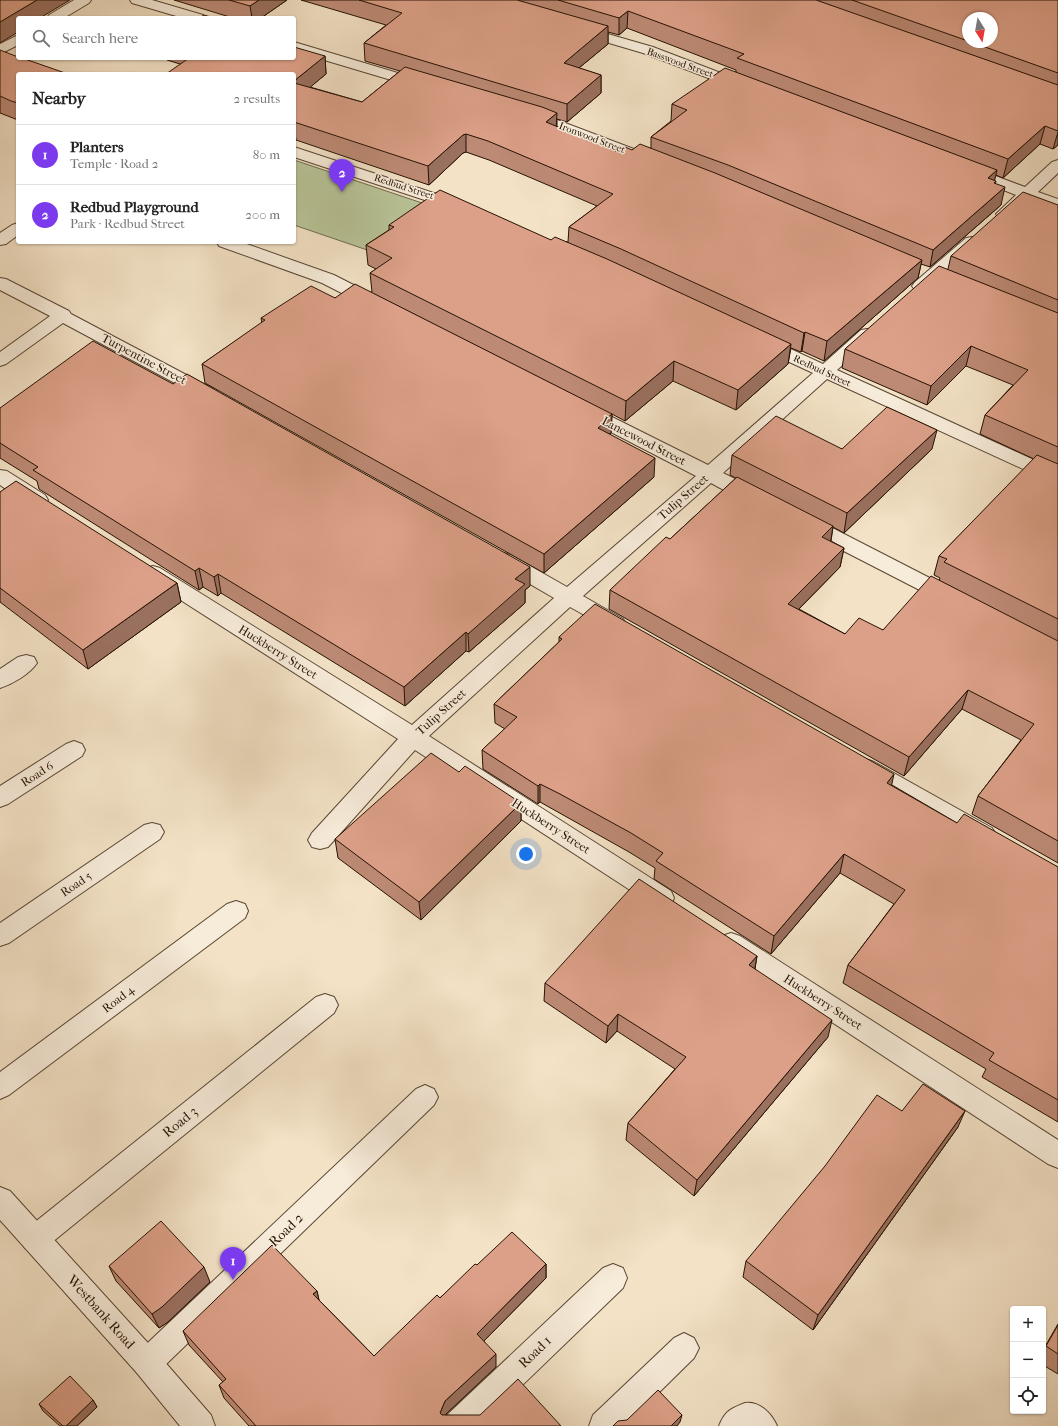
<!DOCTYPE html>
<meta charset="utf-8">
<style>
:root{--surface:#fff;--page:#f6f6f6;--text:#222;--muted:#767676;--line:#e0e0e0;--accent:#7c3aed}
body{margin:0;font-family:"IM FELL French Canon",serif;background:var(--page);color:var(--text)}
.controls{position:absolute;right:12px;bottom:12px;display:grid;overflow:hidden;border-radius:4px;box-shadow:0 1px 3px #0004}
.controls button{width:36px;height:36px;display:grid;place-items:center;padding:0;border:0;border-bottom:1px solid var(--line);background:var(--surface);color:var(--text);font:20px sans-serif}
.compass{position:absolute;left:962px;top:12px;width:36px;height:36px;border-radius:50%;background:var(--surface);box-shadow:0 1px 3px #0004;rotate:169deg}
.you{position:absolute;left:526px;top:854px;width:14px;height:14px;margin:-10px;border:3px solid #fff;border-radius:50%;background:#1a73e8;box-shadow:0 0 0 6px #1a73e833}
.badge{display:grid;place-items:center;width:26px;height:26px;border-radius:50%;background:var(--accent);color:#fff;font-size:13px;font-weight:700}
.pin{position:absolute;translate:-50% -33px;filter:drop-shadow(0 1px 2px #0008)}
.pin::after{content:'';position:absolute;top:21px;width:14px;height:12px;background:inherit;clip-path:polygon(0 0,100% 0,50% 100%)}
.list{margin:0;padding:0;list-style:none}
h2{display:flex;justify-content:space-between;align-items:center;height:52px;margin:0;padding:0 16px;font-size:17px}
h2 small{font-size:13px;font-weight:400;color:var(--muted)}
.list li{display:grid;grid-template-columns:26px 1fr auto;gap:12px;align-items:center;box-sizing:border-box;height:60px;padding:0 16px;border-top:1px solid var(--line)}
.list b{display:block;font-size:15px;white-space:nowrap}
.list p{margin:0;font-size:13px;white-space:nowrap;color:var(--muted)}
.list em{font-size:13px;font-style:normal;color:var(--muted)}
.icon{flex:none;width:22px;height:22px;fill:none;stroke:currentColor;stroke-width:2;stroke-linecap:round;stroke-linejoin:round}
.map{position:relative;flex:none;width:1058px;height:1426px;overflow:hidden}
.search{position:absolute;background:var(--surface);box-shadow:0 1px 3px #0004;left:16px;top:16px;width:280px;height:44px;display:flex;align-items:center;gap:10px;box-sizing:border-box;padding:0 14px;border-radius:4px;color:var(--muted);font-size:15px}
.panel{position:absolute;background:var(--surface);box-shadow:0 1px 3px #0004;left:16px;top:72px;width:280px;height:172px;border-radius:4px}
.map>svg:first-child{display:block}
</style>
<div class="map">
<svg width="1058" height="1426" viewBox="0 0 1058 1426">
<rect width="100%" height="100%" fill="#f3e2c6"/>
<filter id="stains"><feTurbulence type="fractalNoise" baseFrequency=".005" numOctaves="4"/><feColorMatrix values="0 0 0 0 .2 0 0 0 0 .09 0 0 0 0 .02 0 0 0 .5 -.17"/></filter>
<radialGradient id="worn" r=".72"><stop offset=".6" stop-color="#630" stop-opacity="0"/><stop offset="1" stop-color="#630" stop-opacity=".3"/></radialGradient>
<polygon fill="#b8c498" stroke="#6e6a4d" points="294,160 440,209 376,253 294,225"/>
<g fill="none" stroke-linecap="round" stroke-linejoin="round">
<g stroke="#584533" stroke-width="2">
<g id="minor">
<polygon points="74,0 91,0 89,3 64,18 47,18 49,15"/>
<polygon points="130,0 152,0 203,15 205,18 183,18 132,3"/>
<polygon points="580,26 653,47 747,83 749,86 747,89 742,90 737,89 643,53 575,33 573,30 575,27"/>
<polygon points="18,35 18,45 0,54 0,44"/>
<polygon points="294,42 428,82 430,85 428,88 423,89 418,88 294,51"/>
<polygon points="529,111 552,118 655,157 657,160 655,163 649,165 643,163 542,124 524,119 521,116 524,113"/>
<polygon points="294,147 464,203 466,206 464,209 458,211 452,209 294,157"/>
<path d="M1058 160V173L1038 192 1058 199V210L1029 200C1020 208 1012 221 998 217L996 214 1016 195 963 174 961 171 963 168 969 166 1025 187 1052 162Z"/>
<polygon points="18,223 18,235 6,244 0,245 0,233 12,225"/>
<polygon points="972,237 978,238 980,242 978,246 927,290 921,291 915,290 912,286 915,282 966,238"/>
<polygon points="217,242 241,242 334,275 381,299 384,303 381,307 375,308 369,307 322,283 219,246"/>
<polygon points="0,278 6,279 69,311 71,314 213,389 216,393 213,397 207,399 201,397 63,323 6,364 0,366 0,352 50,316 0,290"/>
<path d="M867 329 873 330 876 334 873 338 837 370 1058 471V485L827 379 723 473 763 493 766 498 763 503C748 507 725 490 711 483L583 596 623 619 626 624 623 629 616 632 609 629 570 607 429 736 671 891 674 898 671 905 662 908 653 905 415 750 328 847 320 849 312 847 308 840 312 833 398 739 146 578 143 573 146 568 153 566 160 568 412 725 554 598 497 565 494 560 497 555 504 553 511 555 567 587 696 476 578 415 576 411 578 407 585 405 592 407 708 465 813 373 757 347 754 343 757 339 763 338 769 339 823 364 861 330Z"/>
<path d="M0 470 7 471 45 495 48 500 45 505C29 509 13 493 0 485Z"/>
<polygon points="804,515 811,517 957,592 960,597 957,602 950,604 943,602 797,527 794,522 797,517"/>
<path d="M26 655 34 657 37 663C30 674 12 684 0 688V669L18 657Z"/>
<polygon points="74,741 82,744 85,750 82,756 8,804 0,807 0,786 66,744"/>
<polygon points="866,759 874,762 992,828 996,835 992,842 984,844 976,842 858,774 855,768 858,762"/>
<polygon points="152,823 160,825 164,832 160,839 9,943 0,946 0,923 144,825"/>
<polygon points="236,901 245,904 248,911 245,918 9,1095 0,1099 0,1072 227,904"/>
<polygon points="731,933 740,936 1058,1140 1058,1168 1048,1164 722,950 719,943 722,936"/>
<polygon points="325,994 334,997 338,1005 334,1013 45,1248 35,1252 25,1248 21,1239 25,1230 316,997"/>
<polygon points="425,1085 434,1089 438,1097 434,1105 157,1373 147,1378 137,1373 132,1363 137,1353 416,1089"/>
<polygon points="613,1264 623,1268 627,1278 623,1288 480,1426 443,1426 447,1415 603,1268"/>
<polygon points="684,1333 694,1338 699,1348 694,1358 625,1426 589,1426 593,1415 674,1338"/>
<path d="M745 1403C760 1401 772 1414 777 1426H719C725 1411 730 1409 745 1403Z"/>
</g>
</g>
<g stroke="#584533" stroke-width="2">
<polygon id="tertiary" points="0,1187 10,1191 157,1353 211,1415 215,1426 180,1426 137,1373 0,1220"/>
</g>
<use href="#minor" fill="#f7ecda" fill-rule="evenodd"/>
<use href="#tertiary" fill="#f7ecda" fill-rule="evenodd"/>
</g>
<g fill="#bd8a75" stroke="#251102" fill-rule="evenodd">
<polygon points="174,0 287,0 261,18 233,18"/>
<path d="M301 0H1058V145L1053 149 1040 144 1003 178 996 175 994 180 1001 205 930 267 921 264 918 278 824 361 802 351 801 352 791 348 788 364 736 410 673 381 625 421 612 414 611 433 609 434 654 477 544 573 205 383 202 364 262 323 261 318 335 298 372 292 370 273 376 269 368 265 366 245 389 230V225L568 242 569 227 597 206 489 160 466 152 463 153 429 185 296 140 294 142V74L180 64 167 60V58H294L325 56 326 74 310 87 362 102 400 71 365 61 364 43 386 25ZM968 18 992 42H968ZM627 28 736 70V72L672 104 671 121 651 137V148L618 152 557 127V119L567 122 601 93V75L579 68 608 44V32L619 35Z"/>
<polygon points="0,50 18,74 18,120 0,113"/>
<polygon points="1058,205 1058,863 972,814 978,796 1021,740 962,709 904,776 609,609 610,590 670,539 736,478 730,475 732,455 842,449 932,449 844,533 833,527 831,541 844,548 840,567 799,609 845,634 883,630 939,581 940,578 934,575 939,556 1034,459 980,434 985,415 1013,385 966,366 927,405 842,368 845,349 948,269 951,256"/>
<polygon points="0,408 530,586 525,590 525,603 469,652 466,651 405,706 221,593 218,596 203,587 199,590 39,489 37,481 0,458"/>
<polygon points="0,492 177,583 181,602 88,669 0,602"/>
<polygon points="559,637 892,785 957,823 1058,867 1058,1122 982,1077 986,1069 843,983 848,965 894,904 840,873 771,954 654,879 655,868 629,852 540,802 538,804 483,769 482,750 505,729 495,723 494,704 559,642"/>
<polygon points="459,772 521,803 521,821 421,920 338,858 335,839"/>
<polygon points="757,956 755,969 828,1037 694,1196 626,1140 628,1123 675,1069 617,1031 606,1043 544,1001 545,983"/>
<polygon points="902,1111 958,1127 813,1330 743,1277 746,1261"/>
<polygon points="546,1264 546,1278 484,1341 496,1367 446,1414 446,1415 561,1426 249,1426 224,1398 219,1385 223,1382 189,1345 183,1331 317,1291 319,1300 374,1356 477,1265"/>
<polygon points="109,1266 210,1282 168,1322 159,1328 116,1281"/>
<polygon points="1058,1324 1058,1374 1043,1365 1043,1350"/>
<polygon points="93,1400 97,1407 77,1426 60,1426 43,1411 39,1404"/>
</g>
<g fill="#9a705f" stroke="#251102">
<polygon points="37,0 70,0 40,18 18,18 18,32 0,43 0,22"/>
<polygon points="259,0 287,0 261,18 252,18 250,6"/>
<polygon points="628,11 627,28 619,35 619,18"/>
<polygon points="608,26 608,44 563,81 564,63"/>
<polygon points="325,56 326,74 295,100 294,81"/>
<polygon points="601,75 601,93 567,122 567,104"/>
<polygon points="557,113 556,131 546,122"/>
<polygon points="294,125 296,140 294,142"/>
<polygon points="1045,126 1040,144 1003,178 1008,159"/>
<polygon points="1058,132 1058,145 1053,149"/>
<polygon points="466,134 466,152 463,153 429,185 428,166 463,135"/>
<polygon points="997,170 994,183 996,181 992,198 988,178"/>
<polygon points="1005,187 1001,205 930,267 933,250"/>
<polygon points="922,260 918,278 824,361 827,341"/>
<polygon points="805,332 802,351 801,352 804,333"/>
<polygon points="791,344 788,364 736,410 738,390"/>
<polygon points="971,346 966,366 927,405 931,386"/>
<polygon points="674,361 673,381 625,421 626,401"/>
<polygon points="612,414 611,433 608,435 598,428 607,418"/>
<polygon points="937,430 932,449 844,533 847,513"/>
<polygon points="655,458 654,477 544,573 544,554"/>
<polygon points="833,526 830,546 822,537"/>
<polygon points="844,548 840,567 785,623 788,604"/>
<polygon points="530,567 530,586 525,590 525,603 469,652 468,634 515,579"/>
<polygon points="199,568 203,587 199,590 195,571"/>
<polygon points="218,574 221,593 218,596 214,577"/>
<polygon points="177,583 181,602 88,669 83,650"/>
<polygon points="466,632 466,651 405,706 404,687"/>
<polygon points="968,690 962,709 904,776 909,757"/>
<polygon points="894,774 890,793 887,783"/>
<polygon points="540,784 540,802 538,804 538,786"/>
<polygon points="521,803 521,821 421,920 419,902"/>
<polygon points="844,854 840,873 771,954 774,936"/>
<polygon points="757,956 754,973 749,965"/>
<polygon points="618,1014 617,1031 606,1043 608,1026"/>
<polygon points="832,1020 828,1037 694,1196 697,1180"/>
<polygon points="965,1111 958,1127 813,1330 818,1315"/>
<polygon points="546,1264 546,1278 478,1347 477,1334"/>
<polygon points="204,1267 210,1282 168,1322 159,1328 152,1314"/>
<polygon points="317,1291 320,1305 313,1294"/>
<polygon points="496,1354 496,1367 446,1414 442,1425 440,1413 445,1401"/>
<polygon points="93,1400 97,1407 77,1426 66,1426"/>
<polygon points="682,1415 680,1422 677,1426 671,1426"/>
</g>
<g fill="#dca088" stroke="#251102">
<polygon points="0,0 37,0 0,22"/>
<polygon points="229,0 259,0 250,6"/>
<polygon points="359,0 517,0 608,26 564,63 601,75 567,104 364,43 402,13"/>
<polygon points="558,0 816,0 1058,85 1058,131 1045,126 1008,159 737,58 744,54 628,11 619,18"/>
<polygon points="852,0 1058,0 1058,73 971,42 992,42 992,18 968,18 968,41"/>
<polygon points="204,15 214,18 199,18"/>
<polygon points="294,47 325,56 294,81 294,74 166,74 189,58 294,58"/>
<polygon points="0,50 18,57 18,58 22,58 68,74 18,74 18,103 11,101 0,96"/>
<polygon points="405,67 542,107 557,113 546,122 618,152 625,147 632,150 640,144 715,173 922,260 827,341 805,332 804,333 621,249 569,227 613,194 488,141 466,134 463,135 428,166 294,122 294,83 362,102"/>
<polygon points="725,68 997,170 988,178 996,181 994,183 1005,187 933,250 728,165 651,137 687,110 672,104"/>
<polygon points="440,190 551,240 555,237 607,259 791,344 738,390 674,361 626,401 370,273 392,258 366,245 394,227 389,225"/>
<polygon points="1023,192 1058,205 1058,300 951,256"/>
<polygon points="939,266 1058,313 1058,447 985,415 1028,370 971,346 931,386 845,349"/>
<polygon points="355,284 612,414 607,418 609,419 598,428 655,458 544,554 202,364 265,320 261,318 311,286 335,298"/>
<polygon points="93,341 173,384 187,374 530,567 515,579 525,584 468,634 466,632 404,687 218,574 214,577 199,568 195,571 33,470 38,467 0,443 0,408"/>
<polygon points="887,407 937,430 847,513 732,455 776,416 842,449"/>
<polygon points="1037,455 1058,464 1058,619 944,562 947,559 939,556"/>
<polygon points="737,477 833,526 822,537 844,548 788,604 845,634 859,618 883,630 931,576 1056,640 1058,641 1058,841 978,796 1034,724 968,690 909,757 610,590 666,537 670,539"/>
<polygon points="16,481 177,583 83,650 0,588 0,492"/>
<polygon points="595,604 894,774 887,783 957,823 964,814 1058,867 1058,1100 989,1060 994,1053 848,965 905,890 844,854 774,936 656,861 663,853 631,833 560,794 540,784 538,786 482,750 517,717 494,704 562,639 559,637"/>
<polygon points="431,753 459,772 465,766 521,803 419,902 335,839"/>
<polygon points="639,879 757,956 749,965 832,1020 697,1180 628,1123 686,1057 618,1014 608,1026 545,983"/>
<polygon points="923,1084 965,1111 818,1315 746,1261 825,1166 877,1095 902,1111"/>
<polygon points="161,1221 204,1267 162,1307 152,1314 109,1266"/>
<polygon points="512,1232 546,1264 477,1334 496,1354 445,1401 440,1413 442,1415 480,1415 518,1379 561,1426 256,1426 219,1385 226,1379 183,1331 272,1245 317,1291 313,1294 374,1356 437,1295 440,1298 475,1264 477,1265"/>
<polygon points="1058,1325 1058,1354 1046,1346"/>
<polygon points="70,1376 93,1400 66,1426 63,1426 39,1404"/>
<polygon points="658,1390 682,1415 671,1426 613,1426 618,1421 627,1420"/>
</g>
<g text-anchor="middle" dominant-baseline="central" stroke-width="3" stroke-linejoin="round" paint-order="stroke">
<g font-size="10" fill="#251102" stroke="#f7ecda">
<text transform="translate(680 63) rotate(20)">Basswood Street</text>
<text transform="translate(592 138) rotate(21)">Ironwood Street</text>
<text transform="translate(404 187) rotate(18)">Redbud Street</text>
<text transform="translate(822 371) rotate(25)">Redbud Street</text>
</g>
<g font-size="12" fill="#251102" stroke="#f7ecda">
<text transform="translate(144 359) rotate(28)">Turpentine Street</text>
<text transform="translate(644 441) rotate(27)">Lancewood Street</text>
<text transform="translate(683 497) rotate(-41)">Tulip Street</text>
<text transform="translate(278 652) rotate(32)">Huckberry Street</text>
<text transform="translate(441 712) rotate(-42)">Tulip Street</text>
<text transform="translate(37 774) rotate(-33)">Road 6</text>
<text transform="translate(551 826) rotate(33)">Huckberry Street</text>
<text transform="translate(76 884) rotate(-34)">Road 5</text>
<text transform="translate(118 999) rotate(-37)">Road 4</text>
<text transform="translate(823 1002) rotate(33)">Huckberry Street</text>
</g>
<g font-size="14" fill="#251102" stroke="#f7ecda">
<text transform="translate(180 1122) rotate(-39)">Road 3</text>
<text transform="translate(286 1230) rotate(-44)">Road 2</text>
<text transform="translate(101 1312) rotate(48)">Westbank Road</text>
<text transform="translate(535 1352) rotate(-44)">Road 1</text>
</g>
</g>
<rect width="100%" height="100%" filter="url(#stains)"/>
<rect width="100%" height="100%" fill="url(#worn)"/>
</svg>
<div class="controls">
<button>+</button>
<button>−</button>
<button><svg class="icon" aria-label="locate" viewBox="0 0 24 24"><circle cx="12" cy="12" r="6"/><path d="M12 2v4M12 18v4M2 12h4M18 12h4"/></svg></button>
</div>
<svg class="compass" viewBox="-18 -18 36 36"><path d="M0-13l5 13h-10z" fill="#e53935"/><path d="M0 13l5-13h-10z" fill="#767676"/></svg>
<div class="you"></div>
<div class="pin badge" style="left:233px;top:1280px">1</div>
<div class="pin badge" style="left:342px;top:192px">2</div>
<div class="search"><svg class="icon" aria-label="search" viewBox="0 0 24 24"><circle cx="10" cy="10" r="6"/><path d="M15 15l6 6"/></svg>Search here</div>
<section class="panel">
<h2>Nearby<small>2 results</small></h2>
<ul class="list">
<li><span class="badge">1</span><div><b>Planters</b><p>Temple · Road 2</p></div><em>80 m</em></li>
<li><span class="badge">2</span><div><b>Redbud Playground</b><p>Park · Redbud Street</p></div><em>200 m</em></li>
</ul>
</section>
</div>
